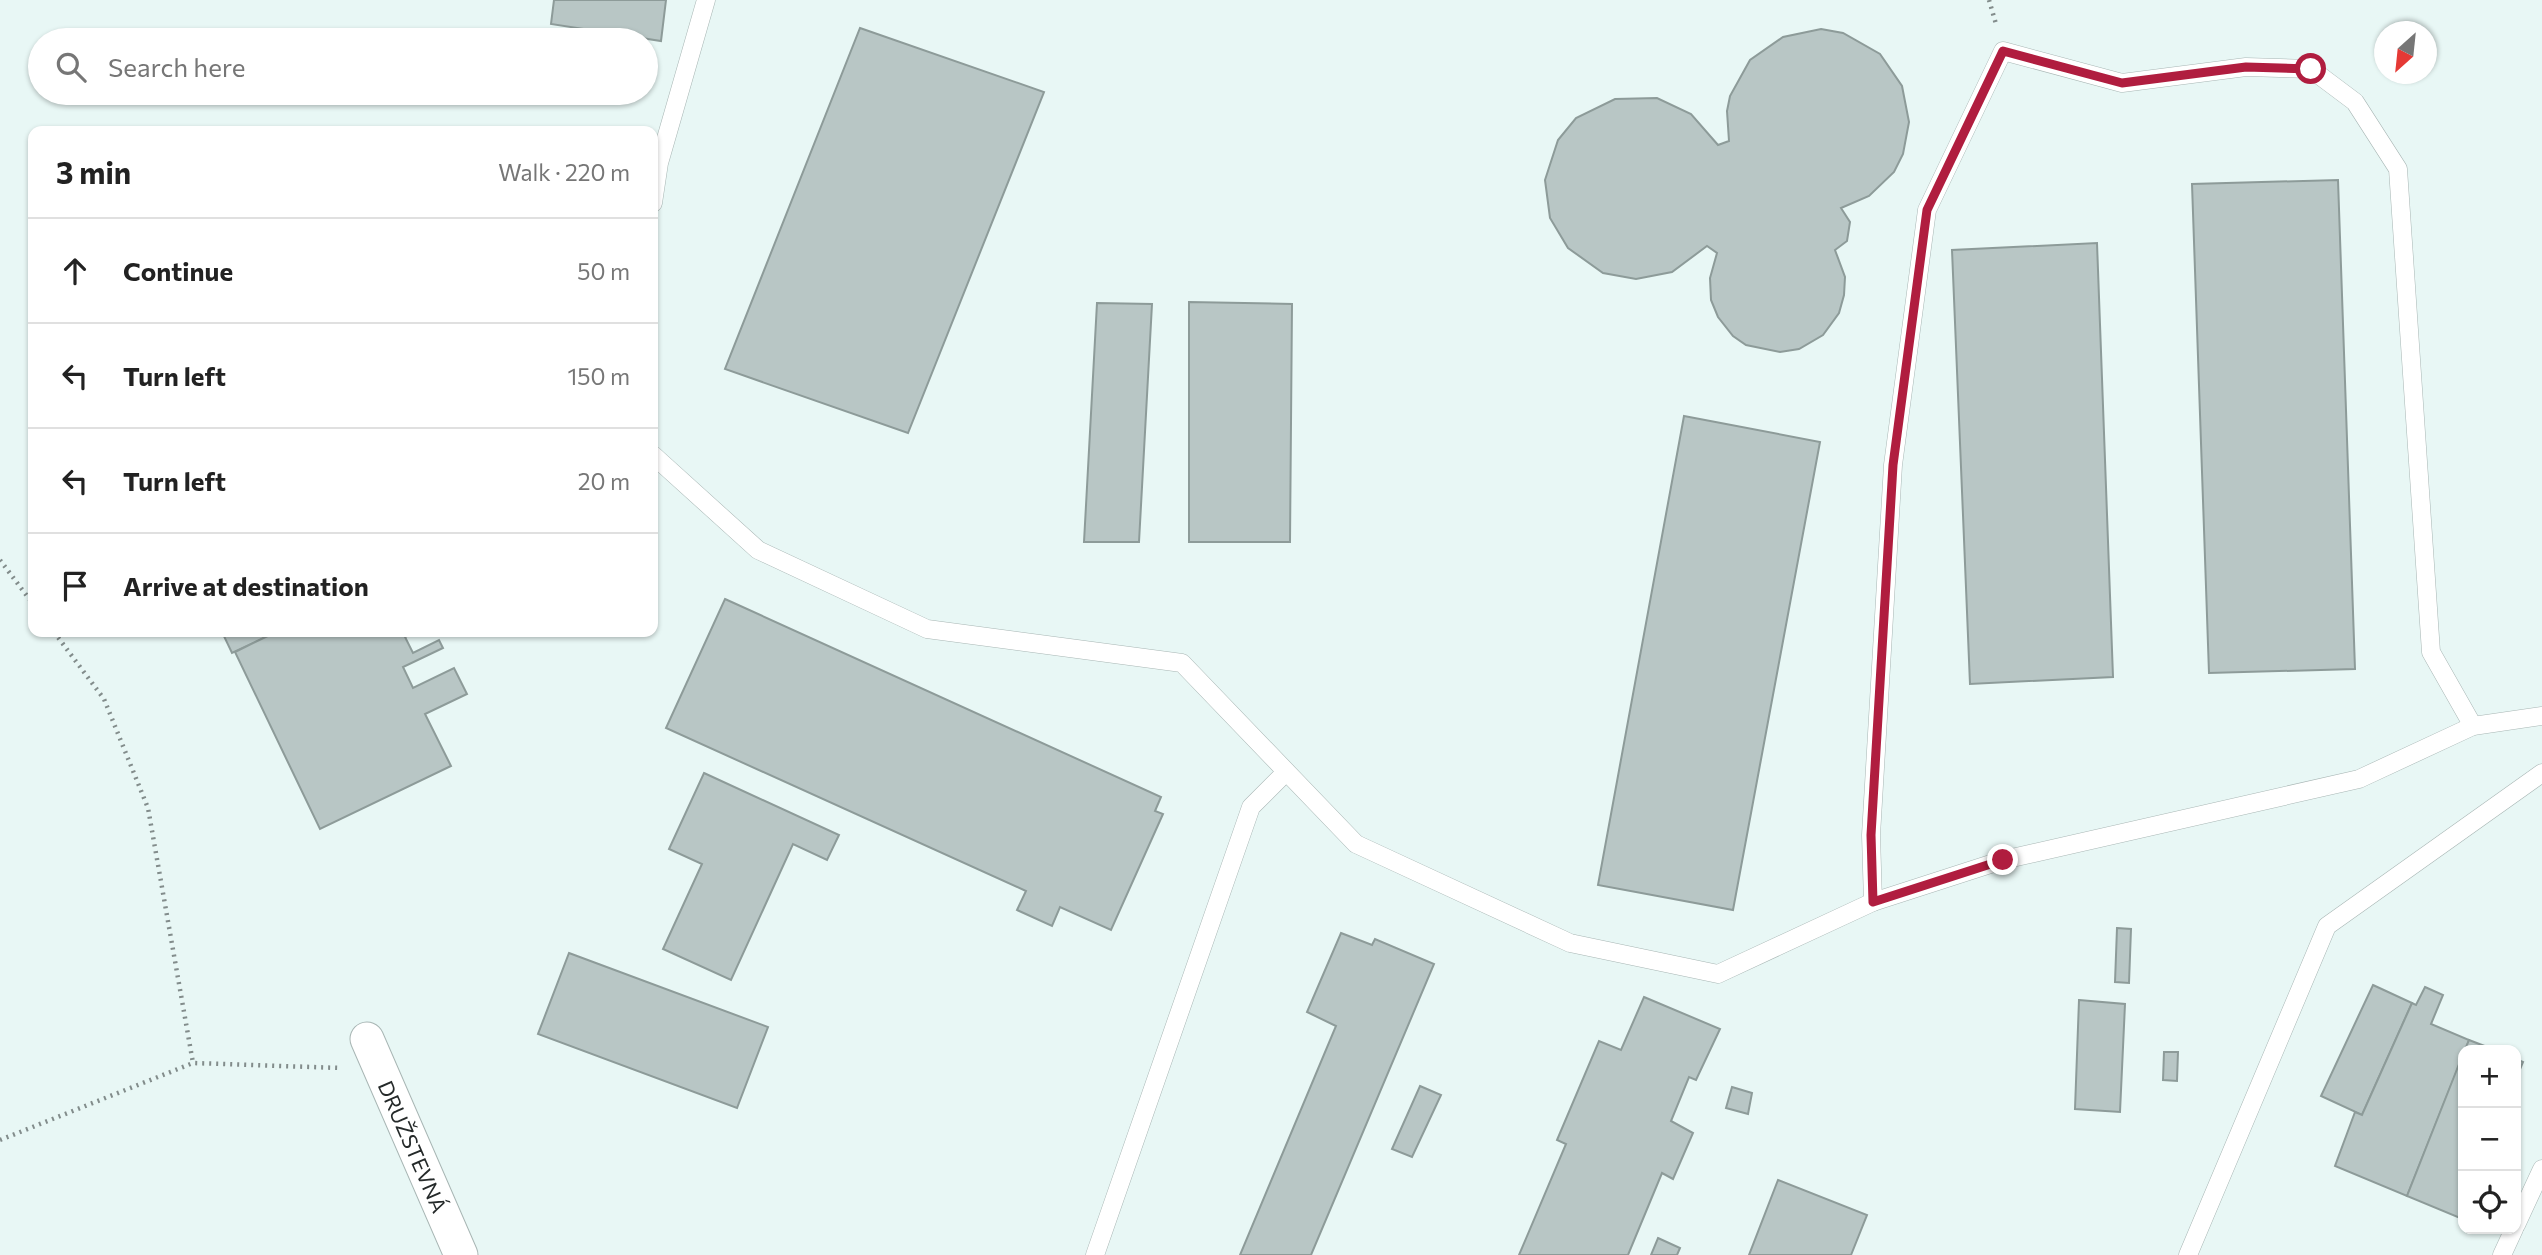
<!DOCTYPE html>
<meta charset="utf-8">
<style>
:root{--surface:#fff;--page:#f2f2f2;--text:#222;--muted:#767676;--line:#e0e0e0}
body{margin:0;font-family:Commissioner,sans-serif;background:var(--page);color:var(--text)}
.controls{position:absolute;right:21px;bottom:21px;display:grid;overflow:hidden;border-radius:14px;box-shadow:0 2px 5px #0004}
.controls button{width:63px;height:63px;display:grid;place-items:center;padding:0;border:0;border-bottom:2px solid var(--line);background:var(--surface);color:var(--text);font:35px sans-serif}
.compass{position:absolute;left:2374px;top:21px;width:63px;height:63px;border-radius:50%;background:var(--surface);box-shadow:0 2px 5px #0004;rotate:207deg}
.stop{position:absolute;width:21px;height:21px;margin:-16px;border:5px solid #b01d3f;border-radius:50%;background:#fff}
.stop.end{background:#b01d3f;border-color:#fff;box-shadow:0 2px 7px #0008}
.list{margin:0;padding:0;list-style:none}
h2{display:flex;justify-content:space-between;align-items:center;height:91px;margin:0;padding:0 28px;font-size:30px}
h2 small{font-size:23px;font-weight:400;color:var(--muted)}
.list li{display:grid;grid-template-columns:46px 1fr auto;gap:21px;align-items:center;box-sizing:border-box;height:105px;padding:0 28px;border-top:2px solid var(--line)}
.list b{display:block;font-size:26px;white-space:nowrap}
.list em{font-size:23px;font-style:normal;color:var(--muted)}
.icon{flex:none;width:38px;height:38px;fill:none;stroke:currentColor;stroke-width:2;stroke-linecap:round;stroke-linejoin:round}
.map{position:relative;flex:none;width:2542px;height:1255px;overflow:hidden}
.search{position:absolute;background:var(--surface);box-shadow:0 2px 5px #0004;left:28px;top:28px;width:630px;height:77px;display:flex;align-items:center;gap:18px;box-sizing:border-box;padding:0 24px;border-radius:38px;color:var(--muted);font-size:26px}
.panel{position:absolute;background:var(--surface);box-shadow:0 2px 5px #0004;left:28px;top:126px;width:630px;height:511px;border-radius:14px}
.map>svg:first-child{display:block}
</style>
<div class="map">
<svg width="2542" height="1255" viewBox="0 0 2542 1255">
<rect width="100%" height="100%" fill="#e8f7f5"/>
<g fill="#b8c6c5" stroke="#8d9b99" stroke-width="2">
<polygon points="554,0 666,0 661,41 551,24"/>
<polygon points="860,28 1044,92 908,433 725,369"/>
<polygon points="1821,29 1843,33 1880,54 1902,86 1909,122 1903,154 1894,172 1869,196 1841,208 1850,222 1847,241 1835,250 1845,277 1844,295 1839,313 1823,335 1799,349 1780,352 1746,345 1733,336 1718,317 1711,300 1710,278 1717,253 1707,246 1672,272 1636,279 1603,273 1568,248 1550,218 1545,180 1558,140 1576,118 1615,99 1657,98 1691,114 1718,145 1729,141 1727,111 1730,96 1750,60 1783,37"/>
<polygon points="2338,180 2355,669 2209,673 2192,184"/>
<polygon points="2097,243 2113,677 1970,684 1952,250"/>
<polygon points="1189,302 1292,304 1290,542 1189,542"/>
<polygon points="1097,303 1152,304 1139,542 1084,542"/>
<polygon points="1684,416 1820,442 1733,910 1598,885"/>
<polygon points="725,599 1161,797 1155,811 1163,814 1111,930 1060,907 1052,926 1017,910 1026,891 666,728"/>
<polygon points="222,632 276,632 232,653"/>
<polygon points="276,632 415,632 405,637 413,653 439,640 443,648 403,667 413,688 454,668 467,694 425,714 451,766 320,829 235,652"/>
<polygon points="704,773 839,835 827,860 793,844 731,980 663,949 702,864 669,849"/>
<polygon points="2117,928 2131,929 2129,983 2115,982"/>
<polygon points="1341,933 1372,945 1375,939 1434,964 1311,1255 1240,1255 1336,1026 1307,1012"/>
<polygon points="569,953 768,1027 737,1108 538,1034"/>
<polygon points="2373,985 2412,1003 2362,1115 2321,1096"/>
<polygon points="2425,987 2443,995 2431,1024 2469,1040 2407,1196 2335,1166 2355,1112 2362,1115 2412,1003 2416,1005"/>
<polygon points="1644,997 1720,1029 1696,1080 1689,1077 1671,1121 1693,1133 1673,1179 1662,1173 1628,1255 1519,1255 1566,1144 1557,1140 1599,1041 1621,1050"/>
<polygon points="2079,1000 2125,1004 2120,1112 2075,1109"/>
<polygon points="2469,1040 2495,1050 2465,1050"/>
<polygon points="2164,1052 2178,1052 2177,1081 2163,1080"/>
<polygon points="2463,1054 2463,1210 2460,1218 2407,1196"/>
<polygon points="2516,1059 2523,1062 2516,1079"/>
<polygon points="1420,1086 1441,1095 1412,1157 1392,1149"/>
<polygon points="1732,1087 1752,1093 1748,1114 1726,1108"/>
<polygon points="1778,1180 1867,1215 1851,1255 1749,1255"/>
<polygon points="1658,1238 1680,1248 1677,1255 1651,1255"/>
</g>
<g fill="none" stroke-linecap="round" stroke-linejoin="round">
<g stroke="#a8b6b4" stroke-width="19">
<g id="service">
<polyline points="653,203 659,163 706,0"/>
<polyline points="653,455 758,550 927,629 1182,663 1356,844 1570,943 1718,974 1873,902 2003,860 2359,779 2473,726 2542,716"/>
<polyline points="1873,902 1871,835 1893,465 1927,210 2003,51 2122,83 2246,67 2311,69 2355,102 2398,169 2431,652 2473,726"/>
<polyline points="2516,1225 2542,1169"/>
<polyline points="1095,1255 1251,807 1286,772"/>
<polyline points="2188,1255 2327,926 2542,773"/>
<polyline points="2502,1255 2514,1229"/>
</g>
</g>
<g stroke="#a8b6b4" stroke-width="35">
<g id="minor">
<path id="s1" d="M367 1039 461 1255"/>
</g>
</g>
<g stroke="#828c8b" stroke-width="4.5" stroke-dasharray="2 5" stroke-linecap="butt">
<polyline points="1989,0 1996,24"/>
<polyline points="0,560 33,604"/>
<polyline points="54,632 104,699 148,808 193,1063"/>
<polyline points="0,1140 193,1063 341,1068"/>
</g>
<use href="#service" stroke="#fff" stroke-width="18"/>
<use href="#minor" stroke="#fff" stroke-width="33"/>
</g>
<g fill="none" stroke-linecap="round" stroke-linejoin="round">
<polyline stroke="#b01d3f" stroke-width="9" points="2003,860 1873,902 1871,835 1893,465 1927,210 2003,51 2122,83 2246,67 2311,69"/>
</g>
<g text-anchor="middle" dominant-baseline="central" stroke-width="5" stroke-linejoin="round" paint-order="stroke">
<g font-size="21" fill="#252a2a" stroke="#fff">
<text stroke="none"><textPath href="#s1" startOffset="117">DRUŽSTEVNÁ</textPath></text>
</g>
</g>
</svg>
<div class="controls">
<button>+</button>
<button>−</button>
<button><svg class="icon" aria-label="locate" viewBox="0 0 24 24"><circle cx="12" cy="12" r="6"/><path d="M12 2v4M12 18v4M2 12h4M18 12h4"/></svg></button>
</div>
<svg class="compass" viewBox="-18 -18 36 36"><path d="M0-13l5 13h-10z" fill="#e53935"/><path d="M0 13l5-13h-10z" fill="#767676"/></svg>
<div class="stop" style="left:2311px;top:69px"></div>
<div class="stop end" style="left:2003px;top:860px"></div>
<div class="search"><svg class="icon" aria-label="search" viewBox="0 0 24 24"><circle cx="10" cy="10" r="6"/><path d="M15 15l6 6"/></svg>Search here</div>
<section class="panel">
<h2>3 min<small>Walk · 220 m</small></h2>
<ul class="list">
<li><svg class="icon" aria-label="ahead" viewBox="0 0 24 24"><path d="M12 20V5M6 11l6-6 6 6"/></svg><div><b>Continue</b></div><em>50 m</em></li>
<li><svg class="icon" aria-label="left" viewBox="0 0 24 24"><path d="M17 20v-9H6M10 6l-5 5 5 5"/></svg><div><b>Turn left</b></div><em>150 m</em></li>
<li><svg class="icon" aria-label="left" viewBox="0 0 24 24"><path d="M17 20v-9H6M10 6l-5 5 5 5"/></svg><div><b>Turn left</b></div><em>20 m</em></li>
<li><svg class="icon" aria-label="arrive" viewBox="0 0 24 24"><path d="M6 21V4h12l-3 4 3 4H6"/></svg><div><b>Arrive at destination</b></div></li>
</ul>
</section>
</div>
